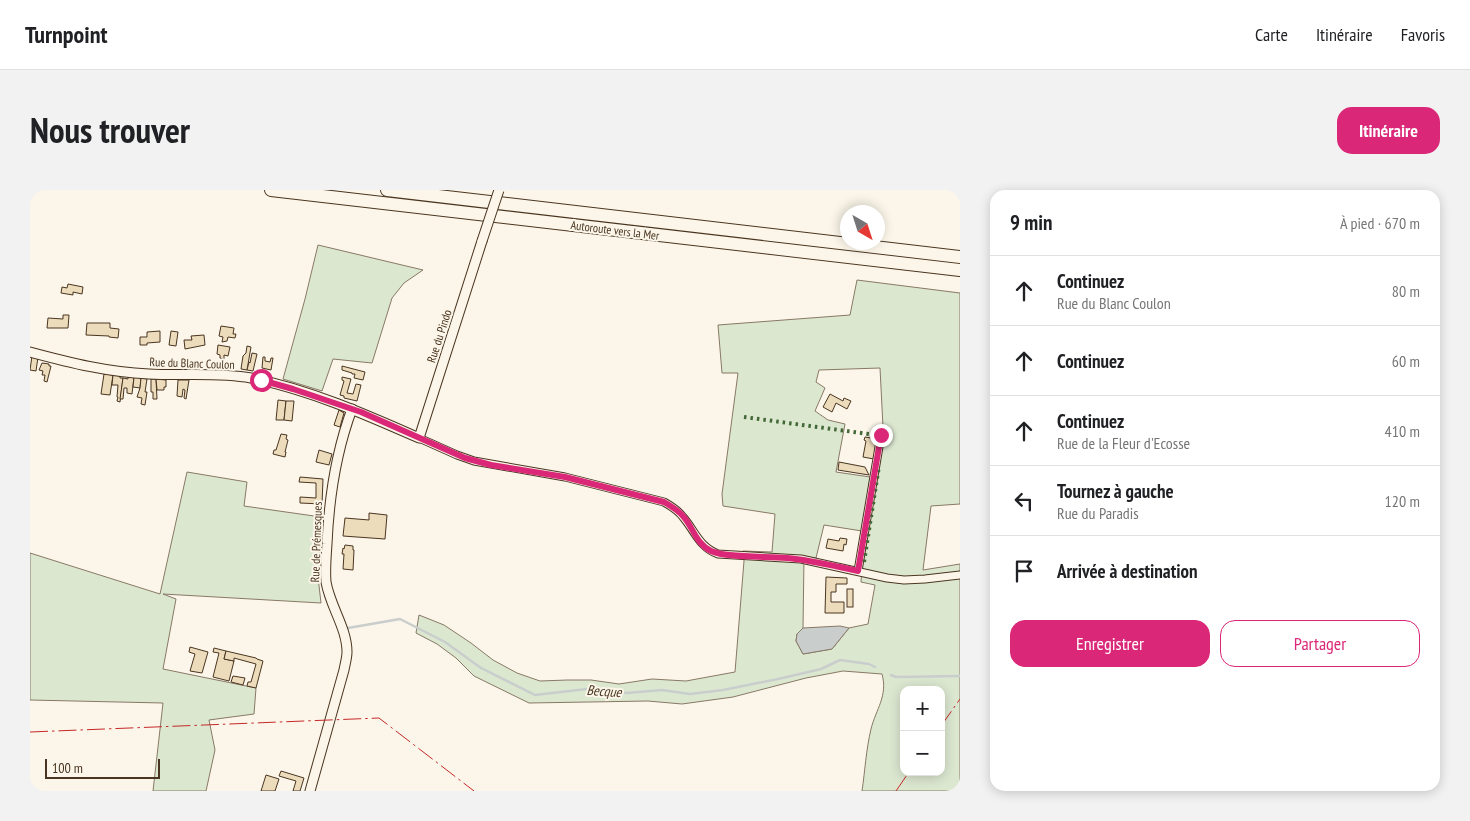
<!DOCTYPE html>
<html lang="fr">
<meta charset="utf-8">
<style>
:root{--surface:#fff;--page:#f2f2f2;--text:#202124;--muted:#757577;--line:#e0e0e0;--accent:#db2777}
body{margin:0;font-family:"PT Sans Narrow",sans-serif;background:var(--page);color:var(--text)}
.controls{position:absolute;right:15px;bottom:15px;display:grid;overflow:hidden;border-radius:10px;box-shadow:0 2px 12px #0003}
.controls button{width:45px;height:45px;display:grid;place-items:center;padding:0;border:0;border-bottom:1px solid var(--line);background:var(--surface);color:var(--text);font:25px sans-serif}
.compass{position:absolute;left:810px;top:15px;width:45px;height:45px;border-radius:50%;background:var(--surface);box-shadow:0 2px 12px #0003;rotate:141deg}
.scale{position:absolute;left:15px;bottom:12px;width:115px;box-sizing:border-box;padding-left:5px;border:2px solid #4a3520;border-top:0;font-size:14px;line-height:18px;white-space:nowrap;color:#4a3520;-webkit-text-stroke:4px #fbf6e9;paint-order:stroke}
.stop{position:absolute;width:15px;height:15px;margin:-11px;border:4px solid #db2777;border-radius:50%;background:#fff}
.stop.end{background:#db2777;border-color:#fff;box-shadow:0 1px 5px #0008}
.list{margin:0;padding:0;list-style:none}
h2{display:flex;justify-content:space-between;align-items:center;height:65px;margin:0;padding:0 20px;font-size:21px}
h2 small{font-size:16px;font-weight:400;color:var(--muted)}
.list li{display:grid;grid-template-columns:32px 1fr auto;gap:15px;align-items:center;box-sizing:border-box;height:70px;padding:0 20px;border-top:1px solid var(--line)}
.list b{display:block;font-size:19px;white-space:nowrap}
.list p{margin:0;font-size:16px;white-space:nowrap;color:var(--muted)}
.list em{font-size:16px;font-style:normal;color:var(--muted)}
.actions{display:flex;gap:10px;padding:15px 20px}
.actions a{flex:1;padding:11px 0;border:1px solid var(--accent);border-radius:15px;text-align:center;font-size:18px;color:var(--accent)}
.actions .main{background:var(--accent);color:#fff}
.icon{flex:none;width:28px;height:28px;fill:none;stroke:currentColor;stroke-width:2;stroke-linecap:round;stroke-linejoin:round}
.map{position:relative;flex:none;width:930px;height:601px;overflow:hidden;border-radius:15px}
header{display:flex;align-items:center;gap:30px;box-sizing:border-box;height:70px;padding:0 25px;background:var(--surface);border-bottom:1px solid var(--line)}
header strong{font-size:24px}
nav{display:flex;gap:28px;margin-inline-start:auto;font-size:18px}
.intro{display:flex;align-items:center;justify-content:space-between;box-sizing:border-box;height:120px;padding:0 30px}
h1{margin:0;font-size:35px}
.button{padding:12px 22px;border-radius:15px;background:var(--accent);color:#fff;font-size:18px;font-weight:700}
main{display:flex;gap:30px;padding:0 30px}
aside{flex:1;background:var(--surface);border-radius:15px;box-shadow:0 2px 12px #0003}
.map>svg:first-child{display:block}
</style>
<header>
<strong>Turnpoint</strong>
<nav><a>Carte</a><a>Itinéraire</a><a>Favoris</a></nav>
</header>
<div class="intro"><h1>Nous trouver</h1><a class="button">Itinéraire</a></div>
<main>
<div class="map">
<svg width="930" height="601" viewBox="0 0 930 601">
<rect width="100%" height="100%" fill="#fbf6e9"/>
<g fill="#dce7d0" stroke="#887966" fill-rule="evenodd">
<polygon points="288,55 393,80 374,93 362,108 342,173 303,169 292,201 253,189 275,109"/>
<path d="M827 90 930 103V314L901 316 893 380 930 374V601H832C835 581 836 560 841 539 846 519 858 506 852 484L813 481 776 488 703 507 652 514 618 511 499 513 444 486 426 468 407 454 386 443 389 425 414 435 441 453 463 470 487 483 510 491 537 490H561L589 494 622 489 656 491 705 482 714 371 713 361 742 362 745 324 693 316 692 304 708 183H692L688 135 820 125ZM850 178 853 237 832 377 831 392 845 395 838 434 819 438 802 459 773 464 766 451 767 444 773 438 774 367 786 368 794 335 832 341 840 287 806 282 815 234 798 230 785 221 795 198 786 192 789 180ZM874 500H911V582H874Z"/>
<polygon points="157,282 217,292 214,316 291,327 288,387 291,413 133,404 146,409 133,479 226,498 224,524 179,530 185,560 176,601 123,601 133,513 0,510 0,363 130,404"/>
</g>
<polygon fill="#c9cecd" stroke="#887966" points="810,436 819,438 802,459 773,464 766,451 767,444 773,438"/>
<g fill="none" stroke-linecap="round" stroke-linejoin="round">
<g stroke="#c9cecd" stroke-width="2.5">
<polyline points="318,438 370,429 415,452 451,478 505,505 557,499 597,503 632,500 660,504 693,500 748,489 791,479 810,470 839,474 845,477"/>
<polyline points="861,485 866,487 930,486"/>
</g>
</g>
<g fill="#ecdcbc" stroke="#4a3520">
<polygon points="38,94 53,97 52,104 43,102 43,105 31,103 32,97 37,98"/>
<polygon points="33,125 39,125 38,138 17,138 18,128 33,129"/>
<polygon points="57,133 80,133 80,138 89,139 88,148 79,147 79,146 56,145"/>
<polygon points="191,136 204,138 203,144 206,144 205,148 198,147 197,151 192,152 193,147 189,146"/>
<polygon points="130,141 130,152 117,153 117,155 110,155 110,147 117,147 117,142"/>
<polygon points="141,141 148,142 146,156 139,155"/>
<polygon points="174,145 175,155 155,159 154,150 162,150 161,146"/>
<polygon points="188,155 200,157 198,166 194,165 194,169 190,168 190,165 187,164"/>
<polygon points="217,156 221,157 217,180 211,179 213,166 216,163"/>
<polygon points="222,163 227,164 223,181 217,180 219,172 220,173"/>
<polygon points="2,166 8,167 6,181 0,180"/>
<polygon points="233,167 235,167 235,171 240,172 241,168 243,168 241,180 232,178"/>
<polygon points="12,173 19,174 19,176 21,176 17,192 14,191 15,185 12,185 13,181 9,180"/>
<polygon points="312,176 335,182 333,190 324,188 325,184 322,184 322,183 312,180"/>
<polygon points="74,184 83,185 80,205 71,204"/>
<polygon points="83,185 90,186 90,188 93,188 90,212 87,211 88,207 87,207 88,195 82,195"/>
<polygon points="98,187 104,187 102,204 97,203 97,198 94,198 93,209 90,209 93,188 98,189"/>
<polygon points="104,187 111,188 110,198 103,197"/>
<polygon points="312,187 321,189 317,203 323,204 326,194 331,195 327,211 314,208 314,206 310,205 314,191 312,190"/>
<polygon points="111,188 117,189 115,202 117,202 115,215 111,214 112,208 107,207 110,198"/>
<polygon points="121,189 126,189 127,209 123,209 123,202 121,202"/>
<polygon points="126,189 136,190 136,197 134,197 134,200 127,200"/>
<polygon points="148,190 159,190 156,209 154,208 155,200 153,199 152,207 147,206"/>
<polygon points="800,204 813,211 814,208 821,211 817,219 806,213 802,222 793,217"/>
<polygon points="248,210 256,211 254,230 246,230"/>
<polygon points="256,211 264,211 262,231 254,230"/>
<polygon points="309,220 314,223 310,237 304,235"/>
<polygon points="251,244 257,245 256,249 258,250 255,262 256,262 255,267 243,264 244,260 246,260"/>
<polygon points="835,247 847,249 844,269 833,267 836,251 834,250"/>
<polygon points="289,260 302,264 299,275 286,272"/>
<polygon points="809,272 835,277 839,285 808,280"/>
<polygon points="270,287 293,289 292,314 270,313 270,307 286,308 286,293 269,292"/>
<polygon points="339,323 357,325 355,349 313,346 315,328 339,330"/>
<polygon points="810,348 817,349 816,355 814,354 813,361 796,358 798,349 809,351"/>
<polygon points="315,355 323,356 323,360 324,360 323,380 313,379 314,364 312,364 313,358 314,359"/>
<polygon points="796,387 817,388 817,394 806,394 806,402 801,402 801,412 814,412 814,423 795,423"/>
<rect x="817" y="399" width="6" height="18"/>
<polygon points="160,457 178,462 172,483 160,481 165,464 159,462"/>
<polygon points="184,458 196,461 194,469 204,471 199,491 183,487 189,463 183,462"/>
<polygon points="196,461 226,468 227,469 233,471 226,498 217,496 218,492 221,492 226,474 204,468 204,471 194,469"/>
<polygon points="203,486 215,488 213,495 201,492"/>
<polygon points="251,581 274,588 270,601 263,601 266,591 249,586"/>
<polygon points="236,585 249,589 245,601 231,601"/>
</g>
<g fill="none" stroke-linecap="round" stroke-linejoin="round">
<g stroke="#4a3520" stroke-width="9">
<g id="minor">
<path d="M389 248 427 265 444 271 535 287 634 312C641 316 648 320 653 327 665 341 669 357 688 364L771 369 857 388 874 390 895 389 930 385"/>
<polyline points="828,381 851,245"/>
</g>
</g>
<g stroke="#4a3520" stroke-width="11">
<g id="tertiary">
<path d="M0 162C41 173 77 182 119 184 153 186 188 182 221 188 278 199 337 225 389 248L452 51"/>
<path d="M280 601 314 480C315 474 317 468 317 462 317 438 300 416 296 392 295 380 296 367 297 354 299 308 306 262 322 219"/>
</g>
</g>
<g stroke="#4a3520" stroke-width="14">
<g id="motorway">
<polyline points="241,0 930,80"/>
<polyline points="357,0 930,67"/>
</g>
</g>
<use href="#minor" stroke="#fbf6e9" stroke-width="7"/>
<use href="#tertiary" stroke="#fbf6e9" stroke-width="9"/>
<use href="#motorway" stroke="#fbf6e9" stroke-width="12"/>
<g stroke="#4a3520" stroke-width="11" stroke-linecap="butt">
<polyline id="tertiary-bridge" points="452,51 469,0"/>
</g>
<use href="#tertiary-bridge" stroke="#fbf6e9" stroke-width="9"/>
<g stroke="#436837" stroke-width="4" stroke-dasharray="2.5 4" stroke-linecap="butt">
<polyline points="714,227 846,245"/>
<polyline points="834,372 849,276"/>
</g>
<g stroke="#c62828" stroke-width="1" stroke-dasharray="18 4 2.5 4" stroke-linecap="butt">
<polyline points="911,536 930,509"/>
<polyline points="0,542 349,528 444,601"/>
<polyline points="866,601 879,582"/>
</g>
</g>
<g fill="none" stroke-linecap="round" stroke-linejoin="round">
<path stroke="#db2777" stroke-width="6" d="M231 190 263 199 331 222 435 268 461 275 535 287 634 312C641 316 648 320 653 326 663 337 666 354 681 361 696 368 738 366 757 368 781 370 804 376 828 381L851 245"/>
</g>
<g text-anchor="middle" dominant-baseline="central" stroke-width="4" stroke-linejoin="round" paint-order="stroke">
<g font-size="12" fill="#4a3520" stroke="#fbf6e9">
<text transform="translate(585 40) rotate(7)">Autoroute vers la Mer</text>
<text transform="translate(409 146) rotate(-72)">Rue du Pindo</text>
<text transform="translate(162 173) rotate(2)">Rue du Blanc Coulon</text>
<text transform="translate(286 352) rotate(-88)">Rue de Prémesques</text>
</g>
<g font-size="14" font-style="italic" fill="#4a3520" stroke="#fbf6e9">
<text transform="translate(574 501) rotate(4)">Becque</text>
</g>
</g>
</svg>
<div class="controls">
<button>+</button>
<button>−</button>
</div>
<svg class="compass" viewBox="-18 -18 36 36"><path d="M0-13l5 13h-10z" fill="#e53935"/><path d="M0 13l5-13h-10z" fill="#757577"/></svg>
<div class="scale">100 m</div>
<div class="stop" style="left:231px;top:190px"></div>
<div class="stop end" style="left:851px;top:245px"></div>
</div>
<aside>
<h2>9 min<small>À pied · 670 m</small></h2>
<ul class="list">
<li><svg class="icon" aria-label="ahead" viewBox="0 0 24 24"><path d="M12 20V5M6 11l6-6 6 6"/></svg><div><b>Continuez</b><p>Rue du Blanc Coulon</p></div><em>80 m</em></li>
<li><svg class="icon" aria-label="ahead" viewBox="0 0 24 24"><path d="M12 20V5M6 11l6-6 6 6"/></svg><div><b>Continuez</b></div><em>60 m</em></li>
<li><svg class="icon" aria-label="ahead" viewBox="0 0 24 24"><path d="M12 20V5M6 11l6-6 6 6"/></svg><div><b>Continuez</b><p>Rue de la Fleur d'Ecosse</p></div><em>410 m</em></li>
<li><svg class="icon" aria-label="left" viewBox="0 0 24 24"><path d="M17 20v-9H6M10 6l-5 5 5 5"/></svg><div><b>Tournez à gauche</b><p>Rue du Paradis</p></div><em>120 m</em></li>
<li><svg class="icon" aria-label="arrive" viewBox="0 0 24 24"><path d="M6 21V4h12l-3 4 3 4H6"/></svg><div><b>Arrivée à destination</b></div></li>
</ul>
<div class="actions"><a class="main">Enregistrer</a><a>Partager</a></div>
</aside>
</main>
